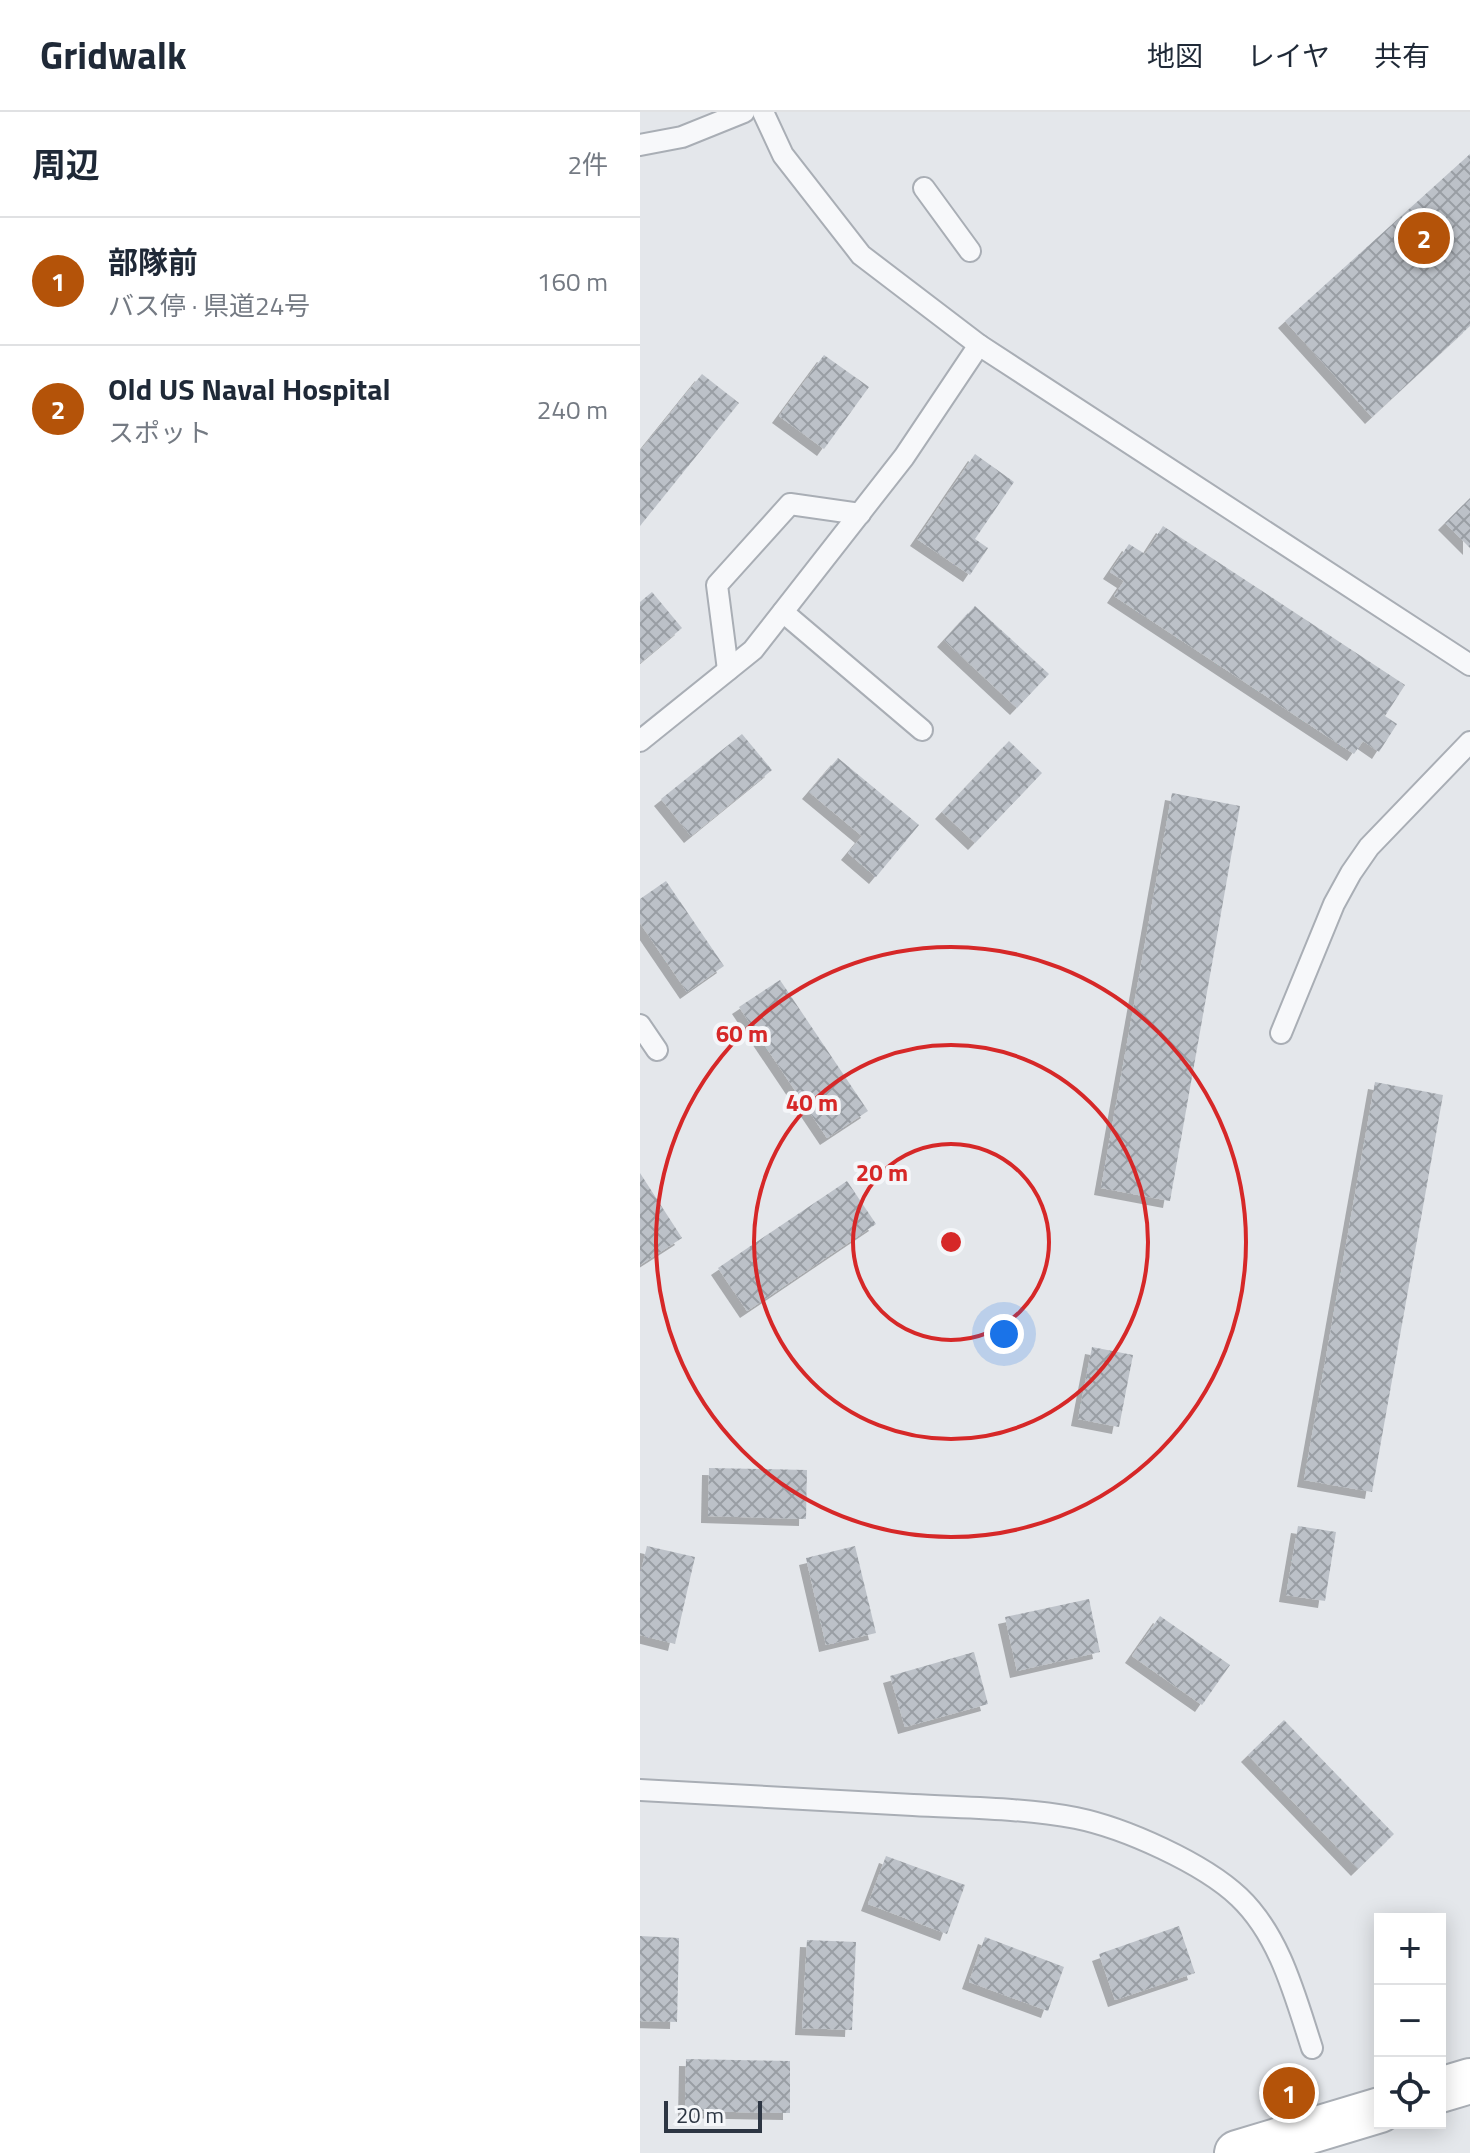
<!DOCTYPE html>
<html lang="ja">
<meta charset="utf-8">
<style>
:root{--surface:#fff;--page:#f6f6f7;--text:#1f2937;--muted:#747a83;--line:#e0e1e3;--accent:#b45309}
body{margin:0;font-family:"Titillium Web","Noto Sans JP",sans-serif;background:var(--page);color:var(--text)}
.controls{position:absolute;right:24px;bottom:24px;display:grid;overflow:hidden;border-radius:0px;box-shadow:0 4px 20px #0003}
.controls button{width:72px;height:72px;display:grid;place-items:center;padding:0;border:0;border-bottom:2px solid var(--line);background:var(--surface);color:var(--text);font:40px sans-serif}
.scale{position:absolute;left:24px;bottom:20px;width:98px;box-sizing:border-box;padding-left:8px;border:4px solid #2d3643;border-top:0;font-size:22px;line-height:28px;white-space:nowrap;color:#2d3643;-webkit-text-stroke:6px #f4f6f9;paint-order:stroke}
.you{position:absolute;left:364px;top:1222px;width:28px;height:28px;margin:-20px;border:6px solid #fff;border-radius:50%;background:#1a73e8;box-shadow:0 0 0 12px #1a73e833}
.badge{display:grid;place-items:center;width:52px;height:52px;border-radius:50%;background:var(--accent);color:#fff;font-size:26px;font-weight:700}
.pin{position:absolute;translate:-50% -50%;border:4px solid #fff;box-shadow:0 2px 8px #0006}
.list{margin:0;padding:0;list-style:none}
h2{display:flex;justify-content:space-between;align-items:center;height:104px;margin:0;padding:0 32px;font-size:34px}
h2 small{font-size:26px;font-weight:400;color:var(--muted)}
.list li{display:grid;grid-template-columns:52px 1fr auto;gap:24px;align-items:center;box-sizing:border-box;height:128px;padding:0 32px;border-top:2px solid var(--line)}
.list b{display:block;font-size:30px;white-space:nowrap}
.list p{margin:0;font-size:26px;white-space:nowrap;color:var(--muted)}
.list em{font-size:26px;font-style:normal;color:var(--muted)}
.icon{flex:none;width:44px;height:44px;fill:none;stroke:currentColor;stroke-width:2;stroke-linecap:round;stroke-linejoin:round}
.map{position:relative;flex:none;width:830px;height:2041px;overflow:hidden}
header{display:flex;align-items:center;gap:48px;box-sizing:border-box;height:112px;padding:0 40px;background:var(--surface);border-bottom:2px solid var(--line)}
header strong{font-size:38px}
nav{display:flex;gap:44px;margin-inline-start:auto;font-size:28px}
main{display:flex}
aside{flex:1;background:var(--surface)}
.map>svg:first-child{display:block}
</style>
<header>
<strong>Gridwalk</strong>
<nav><a>地図</a><a>レイヤ</a><a>共有</a></nav>
</header>
<main>
<aside>
<h2>周辺<small>2件</small></h2>
<ul class="list">
<li><span class="badge">1</span><div><b>部隊前</b><p>バス停 · 県道24号</p></div><em>160 m</em></li>
<li><span class="badge">2</span><div><b>Old US Naval Hospital</b><p>スポット</p></div><em>240 m</em></li>
</ul>
</aside>
<div class="map">
<svg width="830" height="2041" viewBox="0 0 830 2041">
<defs>
<pattern id="building-cross-hatch" width="8" height="8" patternUnits="userSpaceOnUse" patternTransform="scale(2)"><rect width="8" height="8" fill="#bcc1c8"/><path d="M0 0l8 8M0 8l8-8" fill="none" stroke="#999ea4"/></pattern>
<filter id="shadow"><feDropShadow dx="-7" dy="7" stdDeviation="0" flood-color="#0004"/></filter>
</defs>
<rect width="100%" height="100%" fill="#e4e7eb"/>
<g fill="url(#building-cross-hatch)" filter="url(#shadow)">
<polygon points="830,42 830,214 732,305 645,209"/>
<polygon points="184,243 229,275 184,337 139,304"/>
<polygon points="62,262 99,291 0,414 0,339"/>
<polygon points="335,342 374,370 335,427 348,436 330,463 277,427"/>
<polygon points="830,386 830,436 805,411"/>
<polygon points="523,414 765,573 745,604 757,612 739,640 723,629 714,642 474,484 484,469 470,460 489,432 505,442"/>
<polygon points="12,480 42,516 0,551 0,490"/>
<polygon points="335,494 409,562 377,596 304,528"/>
<polygon points="102,622 132,658 51,724 21,687"/>
<polygon points="369,629 402,661 335,731 302,700"/>
<polygon points="198,646 279,713 236,765 208,741 222,724 169,680"/>
<polygon points="532,681 600,694 530,1089 461,1076"/>
<polygon points="26,769 84,854 47,880 0,811 0,787"/>
<polygon points="140,868 228,999 187,1026 99,895"/>
<polygon points="735,970 803,983 732,1380 664,1368"/>
<polygon points="0,1061 42,1126 0,1153"/>
<polygon points="207,1069 236,1112 107,1199 78,1156"/>
<polygon points="452,1235 493,1243 479,1315 438,1307"/>
<polygon points="69,1356 167,1358 166,1407 68,1404"/>
<polygon points="658,1414 696,1420 685,1489 646,1483"/>
<polygon points="7,1434 55,1445 35,1532 0,1523 0,1463"/>
<polygon points="215,1434 236,1521 186,1533 166,1446"/>
<polygon points="449,1487 460,1540 377,1559 365,1505"/>
<polygon points="520,1504 590,1553 562,1593 492,1544"/>
<polygon points="334,1540 348,1592 265,1615 250,1564"/>
<polygon points="644,1608 754,1722 718,1757 608,1643"/>
<polygon points="246,1744 325,1773 307,1822 228,1792"/>
<polygon points="539,1814 555,1861 475,1888 459,1842"/>
<polygon points="0,1824 39,1826 37,1910 0,1909"/>
<polygon points="345,1825 424,1855 408,1899 329,1870"/>
<polygon points="167,1828 216,1830 212,1918 162,1916"/>
<polygon points="46,1947 150,1949 150,2001 45,1999"/>
</g>
<g fill="none" stroke-linecap="round" stroke-linejoin="round">
<g stroke="#a9aeb5" stroke-width="24">
<g id="lane">
<polyline points="123,0 143,43 221,143 339,233 830,553"/>
<polyline points="0,33 42,25 104,0"/>
<polyline points="284,76 330,139"/>
<polyline points="143,500 282,618"/>
<polyline points="88,558 77,473 150,392 220,402"/>
<polyline points="0,629 113,538 264,345 339,233"/>
<polyline points="0,913 17,938"/>
<polyline points="641,921 694,792 711,761 729,735 830,630"/>
<path d="M0 1678C91 1683 182 1688 273 1693 327 1696 383 1696 436 1706 485 1716 563 1751 599 1785 640 1824 655 1884 672 1936"/>
</g>
</g>
<g stroke="#a9aeb5" stroke-width="48">
<g id="secondary">
<polyline points="800,1978 830,1969"/>
<polyline points="597,2041 740,1998"/>
</g>
</g>
<use href="#lane" stroke="#f7f8fa" stroke-width="20"/>
<use href="#secondary" stroke="#fff" stroke-width="44"/>
</g>
<g fill="none" stroke="#d62828" stroke-width="4">
<circle cx="311" cy="1130" r="98"/>
<circle cx="311" cy="1130" r="197"/>
<circle cx="311" cy="1130" r="295"/>
</g>
<circle cx="311" cy="1130" r="12" fill="#d62828" stroke="#f4f6f9" stroke-width="4"/>
<g font-size="24" text-anchor="middle" font-weight="bold" fill="#d62828" stroke="#f4f6f9" stroke-width="8" stroke-linejoin="round" paint-order="stroke">
<text x="102" y="930">60 m</text>
<text x="172" y="999">40 m</text>
<text x="242" y="1069">20 m</text>
</g>
</svg>
<div class="controls">
<button>+</button>
<button>−</button>
<button><svg class="icon" aria-label="locate" viewBox="0 0 24 24"><circle cx="12" cy="12" r="6"/><path d="M12 2v4M12 18v4M2 12h4M18 12h4"/></svg></button>
</div>
<div class="scale">20 m</div>
<div class="you"></div>
<div class="pin badge" style="left:649px;top:1981px">1</div>
<div class="pin badge" style="left:784px;top:126px">2</div>
</div>
</main>
